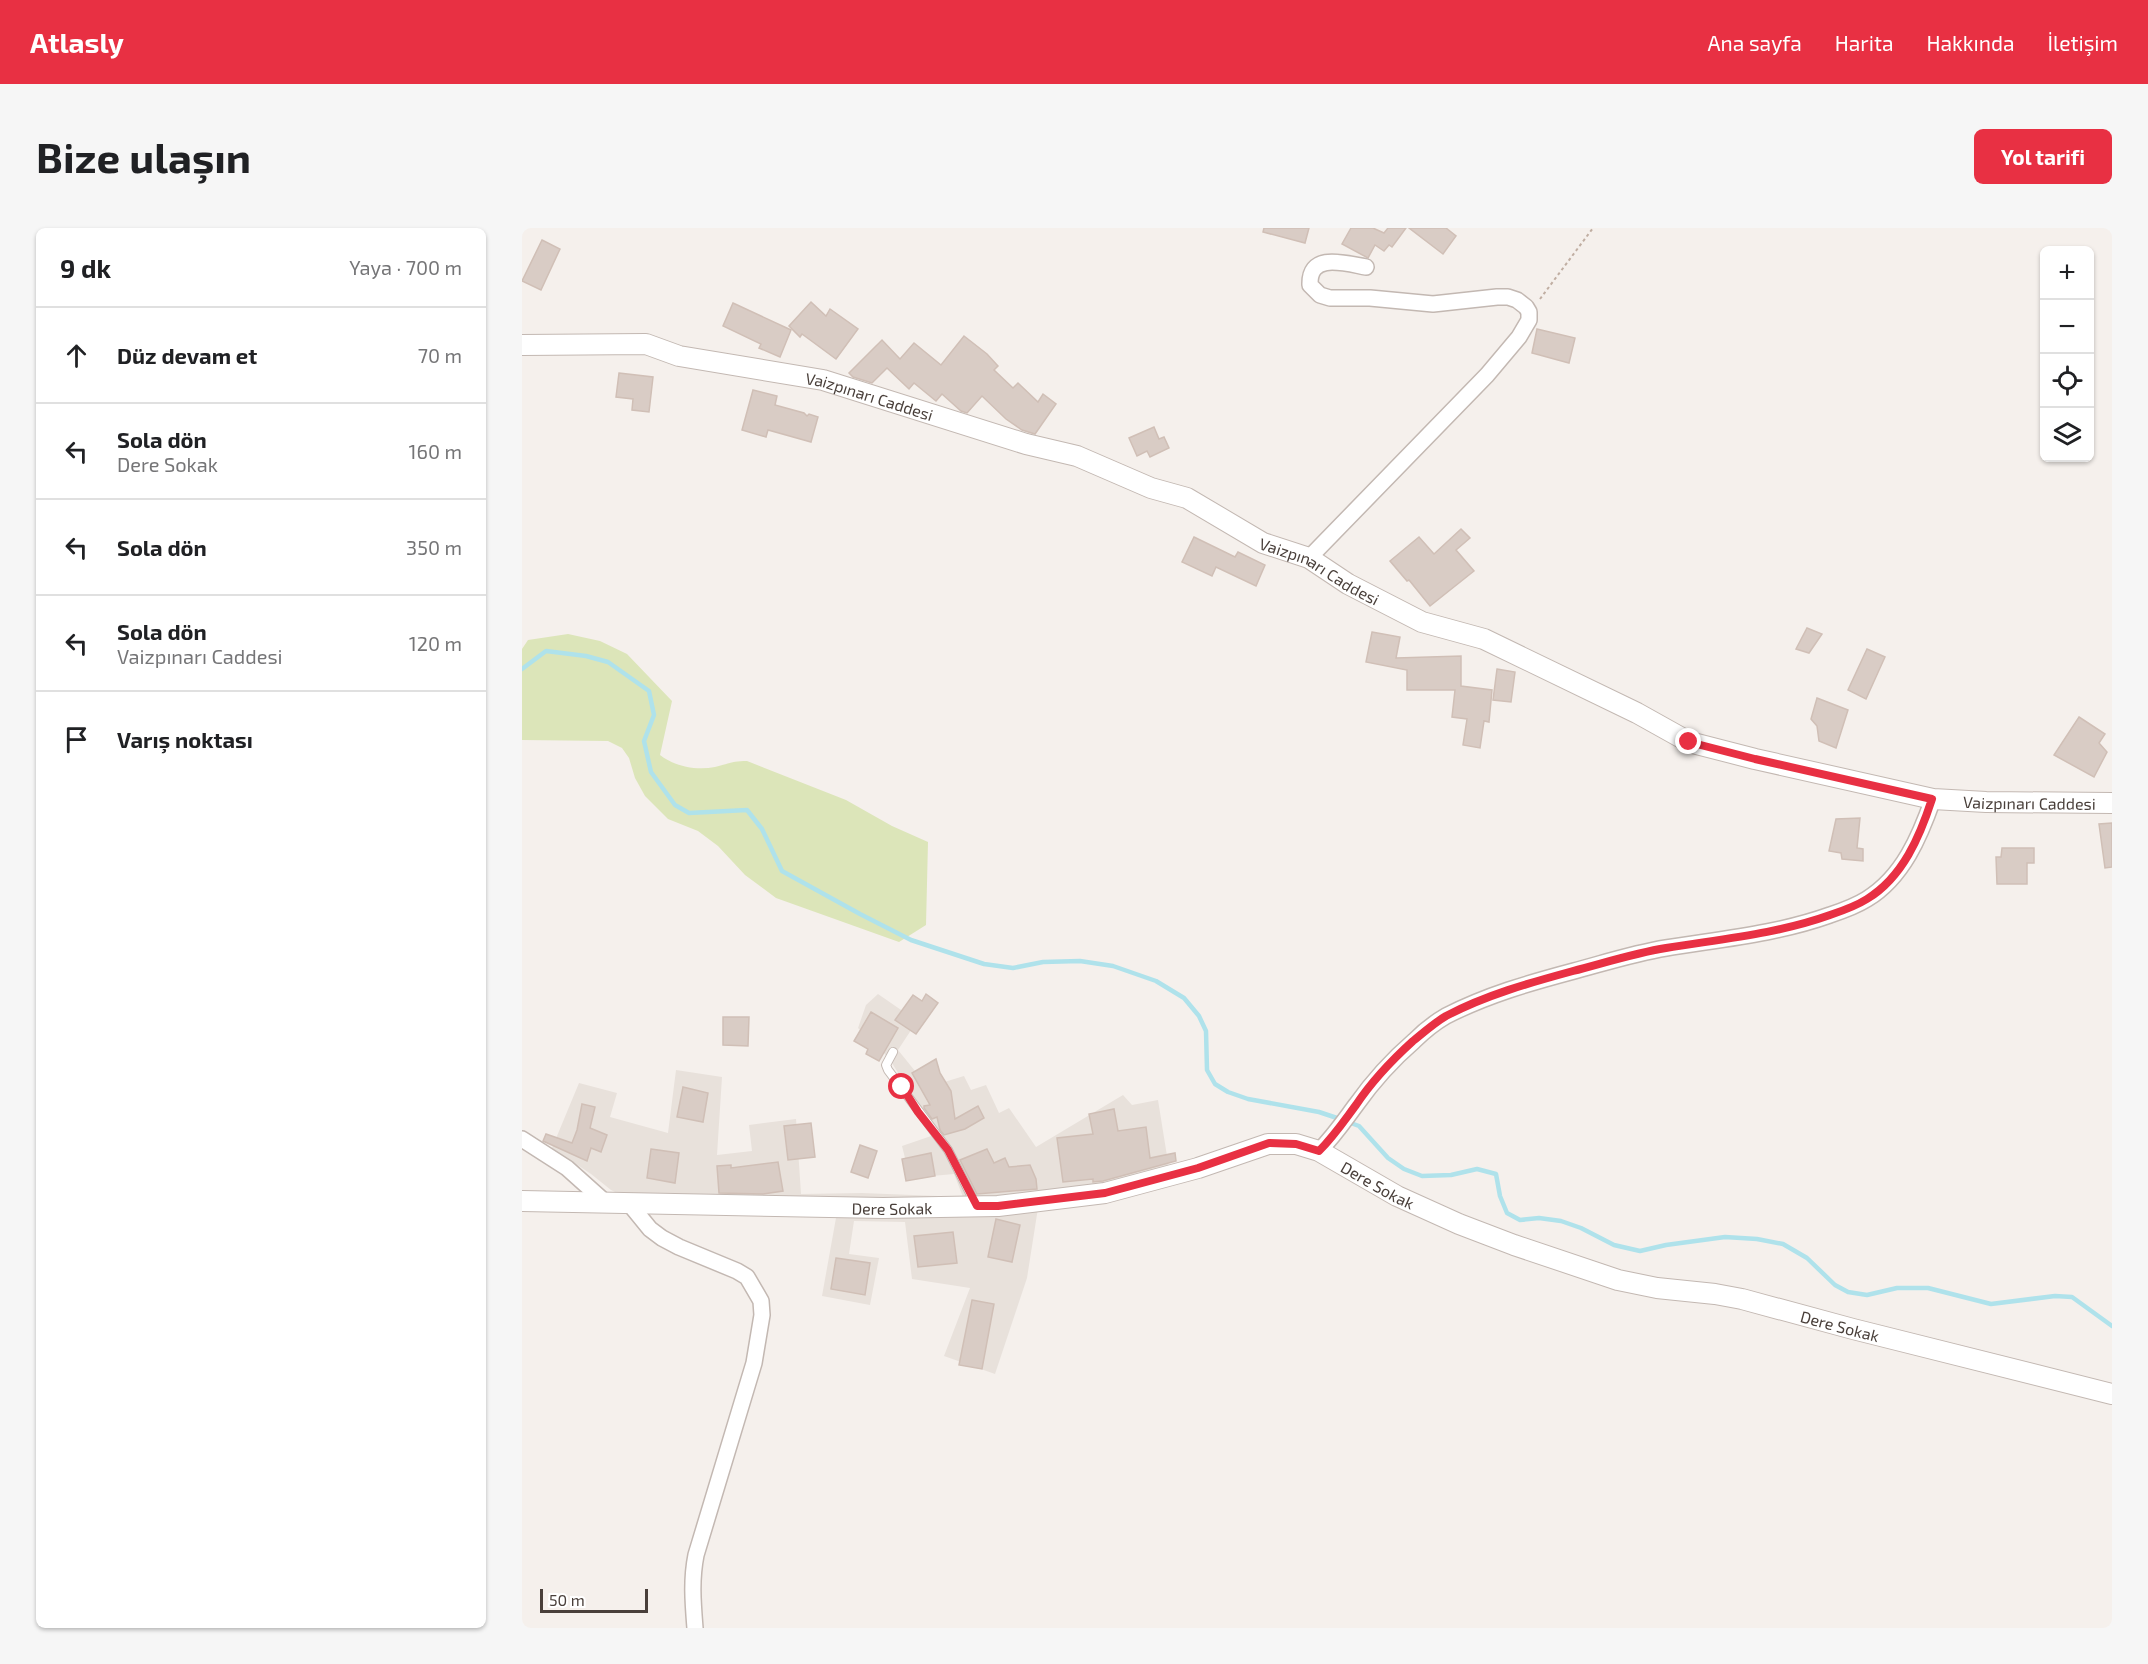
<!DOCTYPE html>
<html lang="tr">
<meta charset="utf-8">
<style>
:root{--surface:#fff;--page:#f6f6f6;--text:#202124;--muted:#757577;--line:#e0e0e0;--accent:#e83043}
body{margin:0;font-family:"Exo 2",sans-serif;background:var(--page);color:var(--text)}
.controls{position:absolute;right:18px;top:18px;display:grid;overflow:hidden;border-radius:9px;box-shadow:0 2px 4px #0004}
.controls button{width:54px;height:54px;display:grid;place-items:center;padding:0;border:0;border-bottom:2px solid var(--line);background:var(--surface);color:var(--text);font:30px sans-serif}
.scale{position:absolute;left:18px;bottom:15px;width:108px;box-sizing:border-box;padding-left:6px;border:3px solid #493f3a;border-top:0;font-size:16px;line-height:21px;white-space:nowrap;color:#493f3a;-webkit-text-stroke:4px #fff;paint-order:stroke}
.stop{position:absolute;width:18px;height:18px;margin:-14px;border:4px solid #e83043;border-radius:50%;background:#fff}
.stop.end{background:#e83043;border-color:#fff;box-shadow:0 2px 6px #0008}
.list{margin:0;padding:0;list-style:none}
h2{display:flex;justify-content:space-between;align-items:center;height:78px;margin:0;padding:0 24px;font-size:26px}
h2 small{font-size:20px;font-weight:400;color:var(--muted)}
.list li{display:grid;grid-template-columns:39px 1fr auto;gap:18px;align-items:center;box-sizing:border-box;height:96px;padding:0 24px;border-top:2px solid var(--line)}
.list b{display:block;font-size:22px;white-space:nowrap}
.list p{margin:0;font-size:20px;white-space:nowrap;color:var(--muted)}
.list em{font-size:20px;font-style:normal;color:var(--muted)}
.icon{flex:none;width:33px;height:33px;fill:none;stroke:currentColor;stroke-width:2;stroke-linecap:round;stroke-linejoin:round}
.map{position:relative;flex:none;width:1590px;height:1400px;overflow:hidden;border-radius:9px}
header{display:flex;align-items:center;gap:36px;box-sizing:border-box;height:84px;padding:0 30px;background:var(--accent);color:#fff}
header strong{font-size:28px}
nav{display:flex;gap:33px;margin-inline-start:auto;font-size:21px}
.intro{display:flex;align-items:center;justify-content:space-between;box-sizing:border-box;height:144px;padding:0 36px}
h1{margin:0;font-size:42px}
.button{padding:15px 27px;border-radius:9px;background:var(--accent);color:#fff;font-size:21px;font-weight:700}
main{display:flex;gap:36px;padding:0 36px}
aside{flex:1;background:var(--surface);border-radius:9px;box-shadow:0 2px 4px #0004}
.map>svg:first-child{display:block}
</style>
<header>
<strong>Atlasly</strong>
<nav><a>Ana sayfa</a><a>Harita</a><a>Hakkında</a><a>İletişim</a></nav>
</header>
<div class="intro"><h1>Bize ulaşın</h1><a class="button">Yol tarifi</a></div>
<main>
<aside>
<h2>9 dk<small>Yaya · 700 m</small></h2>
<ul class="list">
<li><svg class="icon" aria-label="ahead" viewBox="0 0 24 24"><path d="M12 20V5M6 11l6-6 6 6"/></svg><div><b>Düz devam et</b></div><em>70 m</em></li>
<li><svg class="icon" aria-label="left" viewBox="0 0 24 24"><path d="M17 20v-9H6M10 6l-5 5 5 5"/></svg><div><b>Sola dön</b><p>Dere Sokak</p></div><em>160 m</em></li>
<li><svg class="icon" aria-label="left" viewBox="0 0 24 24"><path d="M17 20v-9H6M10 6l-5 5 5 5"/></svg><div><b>Sola dön</b></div><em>350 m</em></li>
<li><svg class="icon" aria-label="left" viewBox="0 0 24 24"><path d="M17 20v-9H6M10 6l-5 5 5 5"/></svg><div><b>Sola dön</b><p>Vaizpınarı Caddesi</p></div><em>120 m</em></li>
<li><svg class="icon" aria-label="arrive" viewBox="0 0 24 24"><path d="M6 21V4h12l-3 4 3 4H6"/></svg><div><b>Varış noktası</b></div></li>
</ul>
</aside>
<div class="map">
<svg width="1590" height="1400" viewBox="0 0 1590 1400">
<rect width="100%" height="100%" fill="#f5f0ec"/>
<polygon fill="#e8e1db" points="356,766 395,793 376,822 406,859 442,848 449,862 464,857 477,885 487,880 514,919 601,867 610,877 636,872 649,953 516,980 505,1050 473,1146 422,1128 448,1060 390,1051 383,994 332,993 327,1026 357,1030 348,1077 300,1068 314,990 127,981 89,962 69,946 30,920 57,855 95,865 88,889 146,905 154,842 200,849 195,927 230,923 227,897 274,891 279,966 340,965 441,969 432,946 388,950 380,918 415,906 406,887 389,866 370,835 361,824 336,800 344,777"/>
<path fill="#dce5b9" d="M46 406 78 413 105 426 150 473 138 527C152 538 174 543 193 539 206 536 210 533 225 533L324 572 370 598 406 614 404 697 377 714 254 670 223 647 196 618 176 603 146 591 123 568 113 550 107 530 100 520 86 513 0 512V421L6 412Z"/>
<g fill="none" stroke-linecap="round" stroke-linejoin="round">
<g stroke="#afe2eb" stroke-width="4.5">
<polyline points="0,441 24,423 64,428 86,434 127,463 132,487 122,513 129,544 153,577 167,585 225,582 240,601 260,643 338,686 389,712 462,736 491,740 521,734 558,733 591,738 634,753 662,770 677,788 684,803 685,842 693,856 706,864 726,871 797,884 818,891"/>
<polyline points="826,894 837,898 866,930 882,941 900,948 929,947 955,941 974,946 978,968 985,985 998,992 1017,990 1039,993 1059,1000 1092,1017 1118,1023 1144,1017 1203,1009 1235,1011 1261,1016 1285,1030 1313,1057 1326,1064 1345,1067 1375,1060 1406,1060 1469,1076 1533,1068 1550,1069 1590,1098"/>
</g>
</g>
<g fill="#d9ccc5" stroke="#d0bfb6" stroke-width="1.5">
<polygon points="742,0 787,0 783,15 741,4"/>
<polygon points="829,0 851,0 862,5 866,0 884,0 870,19 867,17 862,23 853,17 846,30 820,16"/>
<polygon points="887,0 924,0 934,8 921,26"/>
<polygon points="20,12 38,21 19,62 0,53"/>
<polygon points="289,74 304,88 308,81 336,101 314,131 280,106 278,109 267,98"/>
<polygon points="211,75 269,102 258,129 237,120 239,116 201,98"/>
<polygon points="1015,101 1053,110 1047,135 1010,125"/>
<polygon points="442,108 465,126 476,138 472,142 491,160 496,155 516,174 521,166 534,176 513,206 500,202 484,191 460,168 445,185 439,183 420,166 414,173 392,155 387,161 365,140 350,155 331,149 327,145 360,112 378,131 392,115 419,137"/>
<polygon points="97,145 131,149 127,184 110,182 111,171 94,169"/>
<polygon points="231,162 255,168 253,177 282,185 285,188 287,186 296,189 289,214 246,202 244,209 220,202"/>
<polygon points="632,199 637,211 642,209 647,220 628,229 625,223 615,228 607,210"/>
<polygon points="939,301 948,310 934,322 952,343 908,378 887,352 885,353 868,333 897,309 912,326"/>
<polygon points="672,309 713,329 716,324 743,337 734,358 694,339 690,348 660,334"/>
<polygon points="1285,400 1300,406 1287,425 1274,421"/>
<polygon points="850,404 878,409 874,430 939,428 939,458 970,462 967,494 962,493 958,520 941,517 945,491 930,489 933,462 885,462 885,442 844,434"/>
<polygon points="1345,421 1363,429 1344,471 1326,462"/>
<polygon points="975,441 993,444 989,474 971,472"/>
<polygon points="1295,470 1326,482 1314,520 1297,513 1295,498 1289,491"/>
<polygon points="1557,489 1583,506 1577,515 1585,524 1572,549 1532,527"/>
<polygon points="1338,590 1335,620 1341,621 1341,633 1320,631 1319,625 1307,623 1314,591"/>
<polygon points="1590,595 1590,639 1583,640 1577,596"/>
<polygon points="1480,620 1512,620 1512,635 1505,635 1505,656 1475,656 1474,629 1479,629"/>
<polygon points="404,766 416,775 394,806 373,792 391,767 400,773"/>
<polygon points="349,784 376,800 357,833 344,826 346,821 332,813"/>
<polygon points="201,789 227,789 226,818 201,817"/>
<polygon points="414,831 418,845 429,863 433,891 456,878 462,890 443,901 422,907 418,902 415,889 410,891 402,880 402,878 408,877 390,845"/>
<polygon points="161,859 186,865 181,894 155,889"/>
<polygon points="60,876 73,879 68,900 85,907 79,924 69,920 65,933 21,913 24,906 50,915 55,902"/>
<polygon points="592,881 596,903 624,899 628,930 653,925 654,933 581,953 571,954 571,951 541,954 535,910 571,906 567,886"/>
<polygon points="289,895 293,929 266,932 262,898"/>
<polygon points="338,917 355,923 346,950 329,944"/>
<polygon points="129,921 157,925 153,955 125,950"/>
<polygon points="465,921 472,935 483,930 487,939 508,937 514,951 515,961 455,966 438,932"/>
<polygon points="409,925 413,948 384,953 380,931"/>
<polygon points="256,934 261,963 241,966 197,965 195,938 209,937 209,940"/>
<polygon points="474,991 498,997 490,1034 466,1029"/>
<polygon points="431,1004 435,1035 396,1039 392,1008"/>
<polygon points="314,1030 348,1035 343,1067 309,1061"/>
<polygon points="450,1072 472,1076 460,1141 437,1137"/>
</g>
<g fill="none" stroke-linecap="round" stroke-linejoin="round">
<g stroke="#c3b8b2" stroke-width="10">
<polyline id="service" points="371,824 364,837 366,842 426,922 454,977"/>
</g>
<g stroke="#c3b8b2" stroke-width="18">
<g id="minor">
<path d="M787 330 965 147 997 109 1007 92V84L1004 79 995 72 986 69H975L911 76 848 70H808L798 67 788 57C787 24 822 35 844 39"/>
<polyline points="0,911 45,940 83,974"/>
<path d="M797 923C812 908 822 893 834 877 851 853 870 832 892 813 901 804 912 795 924 788 965 767 1007 755 1052 743 1082 735 1113 725 1144 720 1199 711 1255 706 1308 687 1320 683 1334 678 1345 671 1381 649 1398 608 1411 571"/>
<path d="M106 974 128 1001 140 1010 157 1019 215 1043 225 1049 239 1073 240 1087 232 1135 174 1327C169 1352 171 1375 173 1400"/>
</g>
</g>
<g stroke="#c3b8b2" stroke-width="22">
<g id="tertiary">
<path id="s1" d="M0 117 124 116 157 128 301 152 504 216 555 228 629 260 665 270 741 315 787 330 826 356 900 394 962 411 1115 485 1167 514 1233 531 1411 571 1464 574 1590 575"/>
<path id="s2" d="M0 973 361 980 476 978 583 965 676 940 746 916H774L797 923 875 968 937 996 992 1017 1096 1052 1135 1060 1193 1066 1220 1071 1331 1101 1590 1166"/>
</g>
</g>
<polyline stroke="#c0aea2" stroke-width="2" stroke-dasharray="3 3" stroke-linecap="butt" points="1018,71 1071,0"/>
<use href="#service" stroke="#fff" stroke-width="8"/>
<use href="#minor" stroke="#fff" stroke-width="15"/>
<use href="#tertiary" stroke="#fff" stroke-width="20"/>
</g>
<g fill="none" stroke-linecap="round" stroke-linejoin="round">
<path stroke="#e83043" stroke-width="8" d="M380 859 396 884 426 922 455 978H476L583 965 676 940 747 915 774 916 797 923C812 908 822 893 834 877 850 853 870 832 891 813 901 805 912 795 924 788 964 767 1007 755 1051 743 1082 735 1113 725 1144 720 1199 711 1255 706 1308 687 1320 683 1334 678 1345 671 1381 649 1398 608 1410 571L1233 531 1167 514"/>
</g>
<g text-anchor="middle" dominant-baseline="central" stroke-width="4.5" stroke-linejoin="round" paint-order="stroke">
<g font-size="16" fill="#493f3a" stroke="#fff">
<text stroke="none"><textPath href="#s1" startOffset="354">Vaizpınarı Caddesi</textPath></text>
<text stroke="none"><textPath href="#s1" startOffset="840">Vaizpınarı Caddesi</textPath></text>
<text stroke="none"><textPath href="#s1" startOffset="1596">Vaizpınarı Caddesi</textPath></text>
<text stroke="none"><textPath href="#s2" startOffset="874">Dere Sokak</textPath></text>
<text stroke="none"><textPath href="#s2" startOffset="370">Dere Sokak</textPath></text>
<text stroke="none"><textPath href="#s2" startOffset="1360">Dere Sokak</textPath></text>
</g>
</g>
</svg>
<div class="controls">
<button>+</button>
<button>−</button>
<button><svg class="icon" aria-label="locate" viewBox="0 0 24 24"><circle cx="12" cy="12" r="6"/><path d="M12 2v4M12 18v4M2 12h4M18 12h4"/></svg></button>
<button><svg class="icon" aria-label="layers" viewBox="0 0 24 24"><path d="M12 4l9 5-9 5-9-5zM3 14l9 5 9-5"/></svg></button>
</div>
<div class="scale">50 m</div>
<div class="stop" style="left:380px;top:859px"></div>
<div class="stop end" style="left:1167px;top:514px"></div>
</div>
</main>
